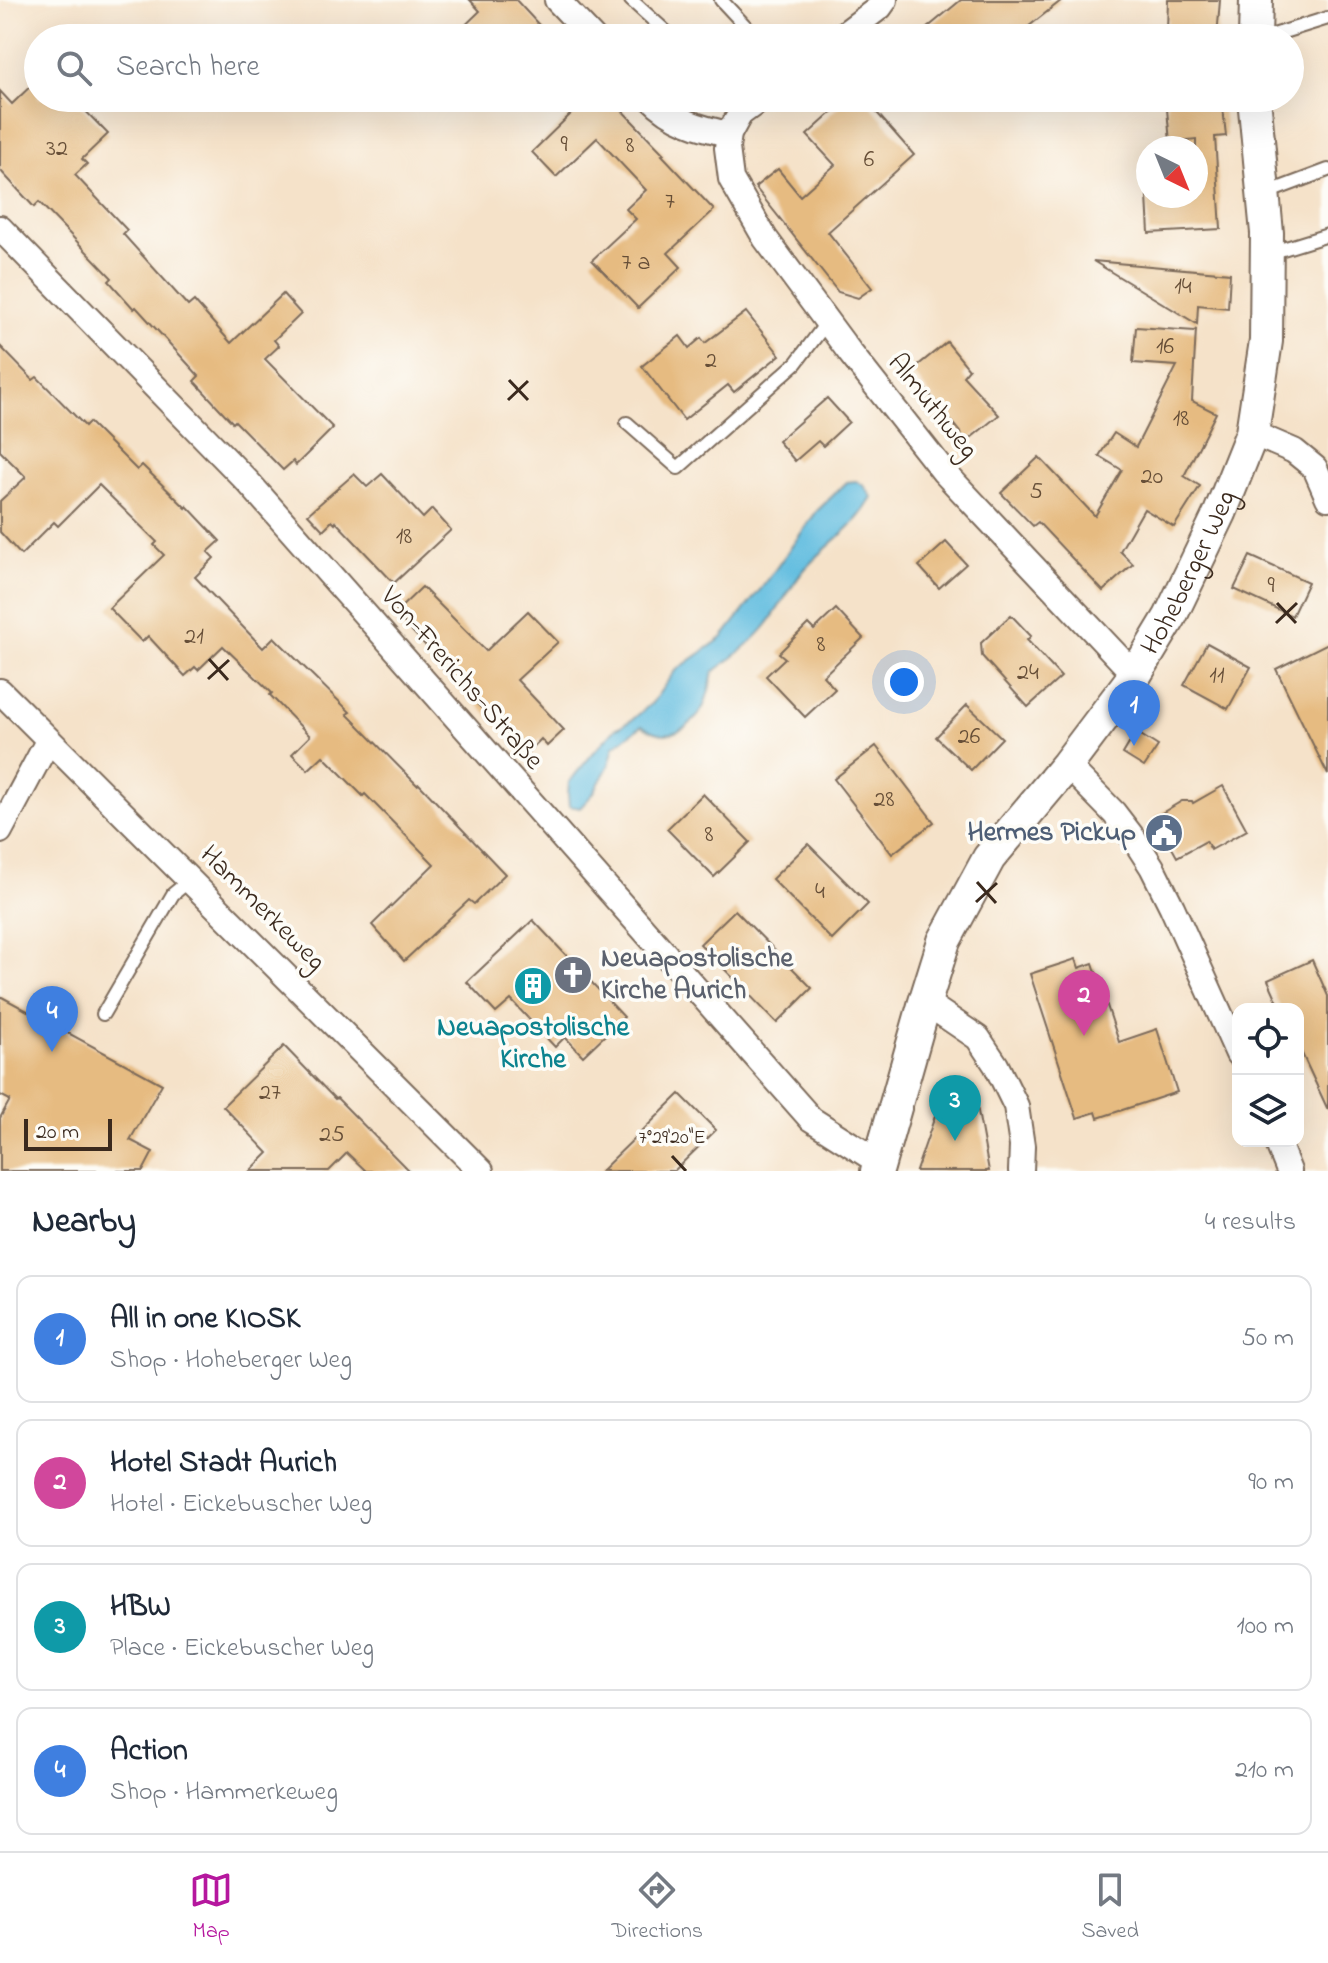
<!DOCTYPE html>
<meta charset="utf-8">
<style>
:root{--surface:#fff;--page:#f2f2f3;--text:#1f2937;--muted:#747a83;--line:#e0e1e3;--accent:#b5179e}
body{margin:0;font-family:"Indie Flower",sans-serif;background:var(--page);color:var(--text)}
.controls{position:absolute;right:24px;bottom:24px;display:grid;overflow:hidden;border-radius:16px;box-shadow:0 8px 32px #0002}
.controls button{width:72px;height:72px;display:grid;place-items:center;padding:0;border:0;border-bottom:2px solid var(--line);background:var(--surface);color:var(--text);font:40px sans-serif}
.compass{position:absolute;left:1136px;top:136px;width:72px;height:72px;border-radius:50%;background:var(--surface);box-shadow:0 8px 32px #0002;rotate:137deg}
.scale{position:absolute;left:24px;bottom:20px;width:88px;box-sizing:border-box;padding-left:8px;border:4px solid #3b2a1e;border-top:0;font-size:22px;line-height:28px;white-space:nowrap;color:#3b2a1e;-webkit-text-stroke:6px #fdfcf7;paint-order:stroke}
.you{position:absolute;left:904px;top:682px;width:28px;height:28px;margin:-20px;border:6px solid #fff;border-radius:50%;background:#1a73e8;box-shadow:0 0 0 12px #1a73e833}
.badge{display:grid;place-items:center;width:52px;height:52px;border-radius:50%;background:var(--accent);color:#fff;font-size:26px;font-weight:700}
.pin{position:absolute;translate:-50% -66px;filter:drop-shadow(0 2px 4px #0008)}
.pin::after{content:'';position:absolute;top:42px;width:28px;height:24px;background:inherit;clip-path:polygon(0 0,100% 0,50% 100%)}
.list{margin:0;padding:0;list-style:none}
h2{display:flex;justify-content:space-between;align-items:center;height:104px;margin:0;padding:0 32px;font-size:34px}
h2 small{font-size:26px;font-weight:400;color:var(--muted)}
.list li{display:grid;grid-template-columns:52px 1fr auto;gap:24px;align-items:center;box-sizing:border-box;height:128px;margin:0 16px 16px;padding:0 16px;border:2px solid var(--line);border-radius:16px}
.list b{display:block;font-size:30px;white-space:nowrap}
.list p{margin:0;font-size:26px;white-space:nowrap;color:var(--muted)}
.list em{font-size:26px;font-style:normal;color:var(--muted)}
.icon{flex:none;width:44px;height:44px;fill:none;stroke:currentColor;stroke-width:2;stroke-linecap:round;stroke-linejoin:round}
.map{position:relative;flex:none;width:1328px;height:1171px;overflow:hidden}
.search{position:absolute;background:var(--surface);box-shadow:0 8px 32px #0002;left:24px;right:24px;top:24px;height:88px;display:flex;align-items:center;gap:20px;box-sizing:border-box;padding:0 28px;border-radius:44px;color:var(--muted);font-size:30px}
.sheet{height:680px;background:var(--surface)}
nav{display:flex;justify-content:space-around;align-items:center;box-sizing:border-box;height:112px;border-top:2px solid var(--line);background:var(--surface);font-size:22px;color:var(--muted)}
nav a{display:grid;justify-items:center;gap:4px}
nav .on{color:var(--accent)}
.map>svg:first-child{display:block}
</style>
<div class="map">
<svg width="1328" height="1171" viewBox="0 0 1328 1171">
<rect width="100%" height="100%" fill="#fdfcf7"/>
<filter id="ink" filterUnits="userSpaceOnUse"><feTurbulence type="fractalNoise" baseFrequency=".0125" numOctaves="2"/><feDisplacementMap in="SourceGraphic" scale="16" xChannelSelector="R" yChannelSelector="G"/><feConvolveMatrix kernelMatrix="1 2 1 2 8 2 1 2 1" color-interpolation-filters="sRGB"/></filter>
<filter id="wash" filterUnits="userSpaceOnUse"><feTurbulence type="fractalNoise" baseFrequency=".006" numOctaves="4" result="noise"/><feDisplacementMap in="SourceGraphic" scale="32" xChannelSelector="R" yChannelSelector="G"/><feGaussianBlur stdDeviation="1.8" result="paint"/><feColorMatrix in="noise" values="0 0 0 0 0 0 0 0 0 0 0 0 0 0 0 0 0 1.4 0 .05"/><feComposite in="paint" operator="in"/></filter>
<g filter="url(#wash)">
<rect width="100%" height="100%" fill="#f5e2c9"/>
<path fill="#63bee0" stroke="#4f747f" stroke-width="2" d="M856 481 864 486 872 497C857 527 826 545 804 570 791 586 781 605 769 622 754 642 733 658 713 672 708 697 704 720 678 731 664 737 655 733 642 726L614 746 609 765 593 794 580 808 569 806 568 794 569 782 595 751 615 729 632 720 652 703 675 671 722 638 767 581 817 511 847 482Z"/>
<g id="blocks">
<g fill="#e6bb81">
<polygon points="470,0 516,0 551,38 452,38 480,11"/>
<polygon points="961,0 1062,0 1014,38 915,38"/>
<polygon points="1168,0 1220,0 1217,38 1195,38 1167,31"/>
<polygon points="38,79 38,98 73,98 108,134 82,159 87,164 75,175 127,230 123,234 188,306 194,301 231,343 283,294 301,314 274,340 279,346 265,359 333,428 296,465 293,461 283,470 235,421 233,423 194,381 199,376 136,307 134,309 109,281 112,278 39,202 34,207 0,170 0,91 12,104"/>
<polygon points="559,98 610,98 664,154 662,155 714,210 668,253 681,267 638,308 592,260 636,219 626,209 646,190 597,138 556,177 532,152 573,112"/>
<polygon points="848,98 864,98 914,155 828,232 872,288 858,298 838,292 755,187 778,169 800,196 835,165 807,135"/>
<polygon points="1166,98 1222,98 1226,136 1215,137 1221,229 1149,233 1147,196 1196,196 1196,139 1170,142"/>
<polygon points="1093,261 1230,273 1228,308 1198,305 1197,324"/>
<polygon points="746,312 780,355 734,392 728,385 684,420 642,366 680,336 689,348 701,338 705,343"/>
<polygon points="1136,327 1195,331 1196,329 1192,401 1216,413 1184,476 1200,486 1174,527 1144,509 1120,551 1133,564 1103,591 1038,522 1033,526 1001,493 1039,457 1095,516 1122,470 1099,456 1114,433 1136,447 1177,366 1133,363"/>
<polygon points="947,342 969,369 963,376 999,415 967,441 911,371"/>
<polygon points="0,346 33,380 37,377 85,426 89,422 137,470 142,465 186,508 187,506 220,541 208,552 214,558 195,577 263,648 274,637 299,662 350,712 347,714 417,785 419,784 505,874 474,904 469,900 404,961 372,925 434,864 365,794 363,796 323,756 308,770 292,754 310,736 270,695 272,693 223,646 198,670 195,667 185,676 148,636 142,642 109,608 164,555 154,545 157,542 99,485 58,526 54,522 21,555 0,532 0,501 26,477 0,451"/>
<polygon points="827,398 849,422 823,446 818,441 795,461 778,441"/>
<polygon points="354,474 367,487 382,474 423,518 432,509 451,530 394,583 336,522 335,524 332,521 323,530 308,514"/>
<polygon points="946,542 966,564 939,588 919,566"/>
<polygon points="1250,556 1308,582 1292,616 1234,589"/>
<polygon points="422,587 486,651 528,611 558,642 517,680 564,730 547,746 541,739 526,754 441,667 444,665 395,613"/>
<polygon points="836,609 863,638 823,676 835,689 805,717 766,676 785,658 779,653 808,624 814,630"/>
<polygon points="1011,615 1031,636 1027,640 1061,677 1028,707 982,656 981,643"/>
<polygon points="1207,643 1251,667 1228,709 1184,685"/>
<polygon points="1328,643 1328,775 1276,669"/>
<polygon points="967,705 1002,738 971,770 936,737"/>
<polygon points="1136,732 1158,746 1144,767 1123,754"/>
<polygon points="876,746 934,822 892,854 834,779"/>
<polygon points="1223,786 1247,830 1211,850 1206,841 1177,857 1155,817 1182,801 1192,801 1193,803"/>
<polygon points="703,794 750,842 714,877 667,829"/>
<polygon points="808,844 868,904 832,940 772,879"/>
<polygon points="735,910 812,988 777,1023 700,944"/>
<polygon points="533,920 624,1017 583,1056 565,1037 555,1047 511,1000 496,1013 467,982"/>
<polygon points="1076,959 1079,968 1093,963 1119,1042 1157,1029 1177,1092 1098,1118 1096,1112 1077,1118 1030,974"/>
<polygon points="1312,960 1328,996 1328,1110 1298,1045 1298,1009 1281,1009 1268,980"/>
<polygon points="0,996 162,1084 130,1140 153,1152 143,1171 0,1171 0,1118 10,1100 0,1095"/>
<polygon points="284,1046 335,1099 337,1098 409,1171 366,1171 347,1153 329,1171 250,1171 268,1153 223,1106"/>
<polygon points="961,1087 970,1090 975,1095 989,1171 916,1171 943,1093 952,1088"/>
<polygon points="680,1094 716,1130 674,1171 601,1171"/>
</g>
</g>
</g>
<g filter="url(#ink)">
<use href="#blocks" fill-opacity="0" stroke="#7c6a5a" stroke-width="2"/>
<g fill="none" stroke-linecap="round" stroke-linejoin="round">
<g stroke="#7c6a5a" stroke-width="16">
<g id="service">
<polyline points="631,0 673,38"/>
<polyline points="721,0 750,31 750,38"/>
<polyline points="1264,38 1328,18"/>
<polyline points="1264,194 1328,170"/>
<polyline points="1270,253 1328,235"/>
<polyline points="627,423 678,468 796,363 827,322"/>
<polyline points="103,1014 173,894 190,880"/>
</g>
</g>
<g stroke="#7c6a5a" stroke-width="28">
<g id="minor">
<polyline points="557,0 593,38"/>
<polyline points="839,38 880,7 885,0"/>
<path d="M651 98C673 120 699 128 729 134"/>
<polyline points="762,98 740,114 729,134 727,148 731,179 765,238 851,354 944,472 1135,675"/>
<polyline points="0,228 249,483 811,1119 880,1163"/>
<polyline points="1252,433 1294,451 1315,468 1328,498"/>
<polyline points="0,691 481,1171"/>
<polyline points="1067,765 1114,813 1134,839 1152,867 1172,907 1238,1054"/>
<polyline points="0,831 48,741"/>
<polyline points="925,1002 978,1038 996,1065 1016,1106 1022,1146 1021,1171"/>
<polyline points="1277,1141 1289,1171"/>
</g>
</g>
<g stroke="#7c6a5a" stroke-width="36">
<g id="tertiary">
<polyline points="1255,38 1256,0"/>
<path id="s1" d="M877 1171 925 1002 944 941 989 858 1067 765 1135 675 1170 617 1220 513 1252 433 1266 341 1267 233 1254 98"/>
</g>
</g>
<use href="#service" stroke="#fff" stroke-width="12"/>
<use href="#minor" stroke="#fff" stroke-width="24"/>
<use href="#tertiary" stroke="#fff" stroke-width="32"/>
</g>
</g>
<path fill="none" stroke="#3b2a1e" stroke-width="3" d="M509 380 528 400M508 400 528 381M1277 603 1296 623M1276 623 1297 603M209 659 228 680M208 679 229 660M977 882 996 903M976 902 997 883M672 1156 686 1171"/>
<defs>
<g id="civic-disc" transform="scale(2)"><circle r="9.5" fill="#5c6f8a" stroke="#fdfcf7"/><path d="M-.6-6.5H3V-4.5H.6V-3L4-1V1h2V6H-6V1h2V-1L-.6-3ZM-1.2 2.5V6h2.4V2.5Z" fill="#fff"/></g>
<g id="church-disc" transform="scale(2)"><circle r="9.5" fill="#6b7280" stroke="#fdfcf7"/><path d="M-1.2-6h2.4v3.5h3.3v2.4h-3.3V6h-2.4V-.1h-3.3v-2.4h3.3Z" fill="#fff"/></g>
<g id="building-disc" transform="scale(2)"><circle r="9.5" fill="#0f9aa8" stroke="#fdfcf7"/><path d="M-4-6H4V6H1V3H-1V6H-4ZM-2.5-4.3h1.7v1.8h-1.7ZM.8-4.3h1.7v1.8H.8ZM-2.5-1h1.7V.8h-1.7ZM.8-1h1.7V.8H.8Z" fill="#fff"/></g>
</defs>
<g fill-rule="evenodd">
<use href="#civic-disc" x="1164" y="833"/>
<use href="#church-disc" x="573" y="975"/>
<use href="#building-disc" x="533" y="986"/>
</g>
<g text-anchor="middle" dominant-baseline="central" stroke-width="7" stroke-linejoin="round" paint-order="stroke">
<g font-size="24" fill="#664e37">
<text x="564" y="145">9</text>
<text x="630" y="146">8</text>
<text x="57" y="149">32</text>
<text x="869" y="160">6</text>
<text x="670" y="202">7</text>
<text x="636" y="263">7 a</text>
<text x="1183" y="287">14</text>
<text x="1165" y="347">16</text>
<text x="711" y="361">2</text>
<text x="1181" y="419">18</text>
<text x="1152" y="477">20</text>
<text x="1036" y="492">5</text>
<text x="404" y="537">18</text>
<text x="1271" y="586">9</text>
<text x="194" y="637">21</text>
<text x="821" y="645">8</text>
<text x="1028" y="673">24</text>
<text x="1217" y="676">11</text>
<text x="969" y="737">26</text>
<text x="884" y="800">28</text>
<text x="709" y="835">8</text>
<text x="820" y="892">4</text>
<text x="270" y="1093">27</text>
<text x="332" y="1135">25</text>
</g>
<g font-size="28" fill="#3b2a1e" stroke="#fdfcf7">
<text transform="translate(932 407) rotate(51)">Almuthweg</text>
<text stroke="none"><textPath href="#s1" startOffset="684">Hoheberger Weg</textPath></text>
<text transform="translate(461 679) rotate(49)">Von-Frerichs-Straße</text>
<text transform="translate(262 909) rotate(45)">Hammerkeweg</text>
</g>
<g font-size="28" font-weight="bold" fill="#4e5e75" stroke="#fdfcf7" text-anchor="end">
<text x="1136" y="833">Hermes Pickup</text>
</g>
<g font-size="28" font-weight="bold" fill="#5b616d" stroke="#fdfcf7" text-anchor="start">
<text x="601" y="959">Neuapostolische<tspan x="601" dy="32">Kirche Aurich</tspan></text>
</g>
<g font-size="28" font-weight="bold" fill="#0d838f" stroke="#fdfcf7">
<text x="533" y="1028">Neuapostolische<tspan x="533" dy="32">Kirche</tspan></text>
</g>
</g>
<g font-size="20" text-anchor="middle" fill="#3b2a1e" stroke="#fdfcf7" stroke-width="7" stroke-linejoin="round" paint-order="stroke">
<text x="672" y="1143">7°29'20"E</text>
</g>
</svg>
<div class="controls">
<button><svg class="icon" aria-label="locate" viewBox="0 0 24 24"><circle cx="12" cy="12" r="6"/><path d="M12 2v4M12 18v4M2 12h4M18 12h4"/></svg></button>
<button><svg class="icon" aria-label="layers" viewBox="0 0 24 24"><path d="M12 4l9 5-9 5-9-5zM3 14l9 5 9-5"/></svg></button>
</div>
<svg class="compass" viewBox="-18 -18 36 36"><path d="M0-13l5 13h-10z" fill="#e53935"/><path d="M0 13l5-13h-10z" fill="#747a83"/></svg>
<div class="scale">20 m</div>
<div class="you"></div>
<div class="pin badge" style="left:1134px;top:746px;background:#3f7fe0">1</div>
<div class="pin badge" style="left:1084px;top:1036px;background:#d1479c">2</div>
<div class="pin badge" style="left:955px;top:1141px;background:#0f9aa8">3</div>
<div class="pin badge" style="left:52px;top:1052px;background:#3f7fe0">4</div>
<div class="search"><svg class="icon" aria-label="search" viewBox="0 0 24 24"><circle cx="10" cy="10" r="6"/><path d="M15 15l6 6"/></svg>Search here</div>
</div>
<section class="sheet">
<h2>Nearby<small>4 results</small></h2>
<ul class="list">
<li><span class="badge" style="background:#3f7fe0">1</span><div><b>All in one KIOSK</b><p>Shop · Hoheberger Weg</p></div><em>50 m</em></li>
<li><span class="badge" style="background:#d1479c">2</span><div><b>Hotel Stadt Aurich</b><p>Hotel · Eickebuscher Weg</p></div><em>90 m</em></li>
<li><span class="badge" style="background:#0f9aa8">3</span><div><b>HBW</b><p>Place · Eickebuscher Weg</p></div><em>100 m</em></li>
<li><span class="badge" style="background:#3f7fe0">4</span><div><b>Action</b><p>Shop · Hammerkeweg</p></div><em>210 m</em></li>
</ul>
</section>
<nav>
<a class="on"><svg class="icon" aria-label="map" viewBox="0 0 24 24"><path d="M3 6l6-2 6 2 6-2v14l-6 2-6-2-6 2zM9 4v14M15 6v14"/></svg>Map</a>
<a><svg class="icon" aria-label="directions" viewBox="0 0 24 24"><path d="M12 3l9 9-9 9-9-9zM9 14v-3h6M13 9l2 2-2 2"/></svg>Directions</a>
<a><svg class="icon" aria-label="saved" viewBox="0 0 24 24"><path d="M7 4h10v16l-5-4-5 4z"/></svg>Saved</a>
</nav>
